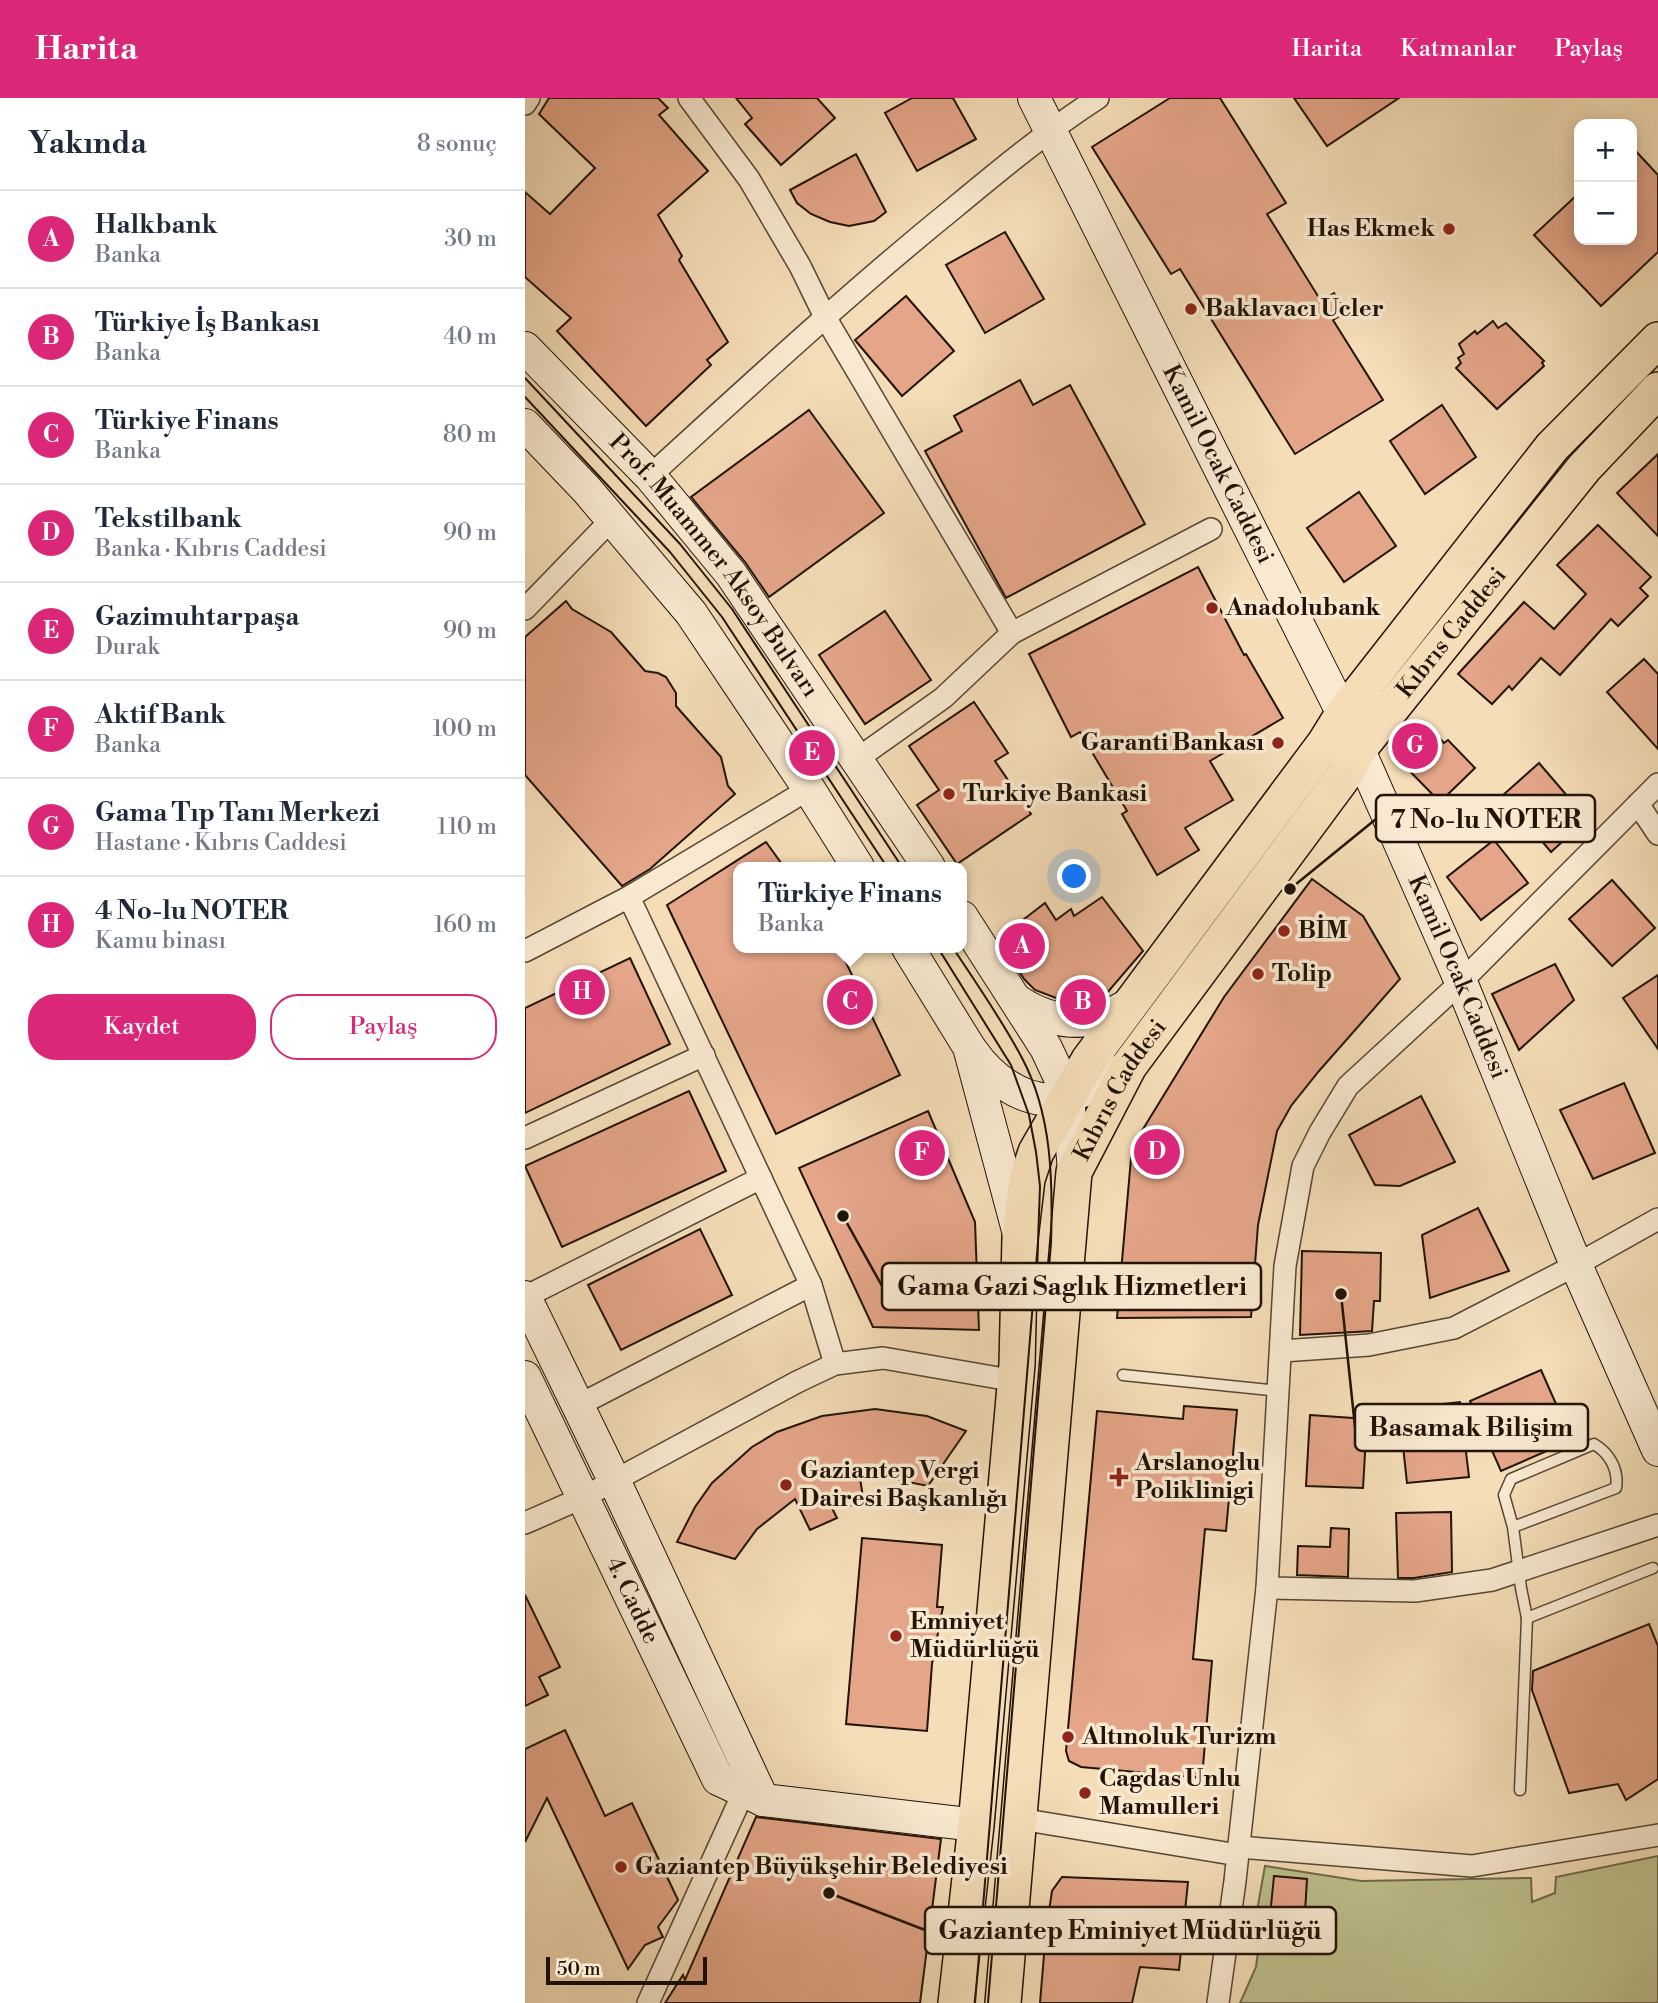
<!DOCTYPE html>
<html lang="tr">
<meta charset="utf-8">
<style>
:root{--surface:#fff;--page:#f6f6f7;--text:#1f2937;--muted:#747a83;--line:#e0e1e3;--accent:#db2777}
body{margin:0;font-family:"Libre Bodoni",serif;background:var(--page);color:var(--text)}
.controls{position:absolute;right:21px;top:21px;display:grid;overflow:hidden;border-radius:14px;box-shadow:0 4px 18px #0003}
.controls button{width:63px;height:63px;display:grid;place-items:center;padding:0;border:0;border-bottom:2px solid var(--line);background:var(--surface);color:var(--text);font:35px sans-serif}
.scale{position:absolute;left:21px;bottom:18px;width:161px;box-sizing:border-box;padding-left:7px;border:4px solid #211307;border-top:0;font-size:19px;line-height:24px;white-space:nowrap;color:#211307;-webkit-text-stroke:5px #f8e9d0;paint-order:stroke}
.you{position:absolute;left:550px;top:779px;width:24px;height:24px;margin:-18px;border:5px solid #fff;border-radius:50%;background:#1a73e8;box-shadow:0 0 0 10px #1a73e833}
.badge{display:grid;place-items:center;width:46px;height:46px;border-radius:50%;background:var(--accent);color:#fff;font-size:23px;font-weight:700}
.pin{position:absolute;translate:-50% -50%;border:4px solid #fff;box-shadow:0 2px 7px #0006}
.popup{position:absolute;left:208px;top:764px;width:234px;height:91px;box-sizing:border-box;display:grid;place-content:center;border-radius:14px;background:var(--surface);filter:drop-shadow(0 2px 5px #0005);font-size:23px;white-space:nowrap;color:var(--muted)}
.popup b{font-size:26px;color:var(--text)}
.popup::after{content:'';position:absolute;left:50%;top:100%;margin-left:-14px;border:14px solid transparent;border-top-color:var(--surface)}
.list{margin:0;padding:0;list-style:none}
h2{display:flex;justify-content:space-between;align-items:center;height:91px;margin:0;padding:0 28px;font-size:30px}
h2 small{font-size:23px;font-weight:400;color:var(--muted)}
.list li{display:grid;grid-template-columns:46px 1fr auto;gap:21px;align-items:center;box-sizing:border-box;height:98px;padding:0 28px;border-top:2px solid var(--line)}
.list b{display:block;font-size:26px;white-space:nowrap}
.list p{margin:0;font-size:23px;white-space:nowrap;color:var(--muted)}
.list em{font-size:23px;font-style:normal;color:var(--muted)}
.actions{display:flex;gap:14px;padding:21px 28px}
.actions a{flex:1;padding:16px 0;border:2px solid var(--accent);border-radius:28px;text-align:center;font-size:24px;color:var(--accent)}
.actions .main{background:var(--accent);color:#fff}
.map{position:relative;flex:none;width:1133px;height:1905px;overflow:hidden}
header{display:flex;align-items:center;gap:42px;box-sizing:border-box;height:98px;padding:0 35px;background:var(--accent);color:#fff}
header strong{font-size:33px}
nav{display:flex;gap:38px;margin-inline-start:auto;font-size:24px}
main{display:flex}
aside{flex:1;background:var(--surface)}
.map>svg:first-child{display:block}
</style>
<header>
<strong>Harita</strong>
<nav><a>Harita</a><a>Katmanlar</a><a>Paylaş</a></nav>
</header>
<main>
<aside>
<h2>Yakında<small>8 sonuç</small></h2>
<ul class="list">
<li><span class="badge">A</span><div><b>Halkbank</b><p>Banka</p></div><em>30 m</em></li>
<li><span class="badge">B</span><div><b>Türkiye İş Bankası</b><p>Banka</p></div><em>40 m</em></li>
<li><span class="badge">C</span><div><b>Türkiye Finans</b><p>Banka</p></div><em>80 m</em></li>
<li><span class="badge">D</span><div><b>Tekstilbank</b><p>Banka · Kıbrıs Caddesi</p></div><em>90 m</em></li>
<li><span class="badge">E</span><div><b>Gazimuhtarpaşa</b><p>Durak</p></div><em>90 m</em></li>
<li><span class="badge">F</span><div><b>Aktif Bank</b><p>Banka</p></div><em>100 m</em></li>
<li><span class="badge">G</span><div><b>Gama Tıp Tanı Merkezi</b><p>Hastane · Kıbrıs Caddesi</p></div><em>110 m</em></li>
<li><span class="badge">H</span><div><b>4 No-lu NOTER</b><p>Kamu binası</p></div><em>160 m</em></li>
</ul>
<div class="actions"><a class="main">Kaydet</a><a>Paylaş</a></div>
</aside>
<div class="map">
<svg width="1133" height="1905" viewBox="0 0 1133 1905">
<rect width="100%" height="100%" fill="#f4ddb7"/>
<filter id="stains"><feTurbulence type="fractalNoise" baseFrequency=".00286" numOctaves="4"/><feColorMatrix values="0 0 0 0 .2 0 0 0 0 .09 0 0 0 0 .02 0 0 0 .5 -.17"/></filter>
<radialGradient id="worn" r=".72"><stop offset=".6" stop-color="#630" stop-opacity="0"/><stop offset="1" stop-color="#630" stop-opacity=".3"/></radialGradient>
<polygon fill="#bdc08d" stroke="#6f6a4a" stroke-width="2" points="1133,1758 1133,1905 715,1905 731,1869 733,1854 726,1846 740,1768 836,1783 1006,1780 1007,1804 1030,1795 1031,1779"/>
<g fill="#e4a588" stroke="#211307" stroke-width="2">
<polygon points="24,0 133,0 143,10 134,17 183,73 133,117 157,158 154,162 203,244 182,262 186,267 121,328 32,233 46,220 0,179 0,94 25,116 70,70 14,16"/>
<polygon points="211,0 292,0 310,20 256,67 220,26 227,20"/>
<polygon points="387,0 428,0 451,41 392,73 360,15"/>
<polygon points="645,0 695,0 761,105 742,116 796,203 809,195 821,214 808,222 858,302 770,356 655,171 646,176 567,49"/>
<polygon points="769,0 874,0 802,48"/>
<polygon points="1107,49 1133,77 1133,154 1076,208 1009,137 1054,95 1054,142 1107,142"/>
<polygon points="331,56 361,114 349,123 324,128 305,124 286,116 272,105 265,92"/>
<polygon points="480,134 519,201 460,235 421,167"/>
<polygon points="381,198 429,253 377,298 330,242"/>
<polygon points="968,223 973,230 981,225 1019,263 1017,265 1019,268 972,311 931,270 936,265 933,260 939,256 934,246 950,233 952,236"/>
<polygon points="495,282 508,307 545,287 620,426 481,500 400,353 437,333 429,318"/>
<polygon points="917,307 951,359 900,396 865,343"/>
<polygon points="284,312 359,415 244,499 220,464 166,399"/>
<polygon points="1133,356 1133,438 1092,395"/>
<polygon points="834,394 871,448 819,484 782,430"/>
<polygon points="1073,427 1126,479 1115,490 1123,498 1093,528 1086,521 1035,577 1016,560 987,592 984,588 967,606 933,576 999,504 1029,531 1061,496 1032,467"/>
<polygon points="673,469 719,557 721,556 758,620 685,663 708,702 660,730 674,752 632,777 597,716 602,713 555,634 546,639 504,556"/>
<polygon points="41,503 47,511 86,534 120,573 133,575 141,579 151,595 151,608 196,659 203,688 210,696 125,771 97,788 0,677 0,539"/>
<polygon points="360,513 406,582 340,626 294,557"/>
<polygon points="1119,561 1133,576 1133,651 1082,594"/>
<polygon points="449,604 483,655 470,663 506,716 432,766 392,707 414,692 384,648"/>
<polygon points="899,624 919,645 923,642 950,670 915,704 867,655"/>
<polygon points="1014,665 1062,721 1026,754 978,697"/>
<polygon points="969,742 1003,785 956,822 922,779"/>
<polygon points="241,744 259,769 213,769 213,850 314,850 375,977 251,1036 142,807"/>
<polygon points="787,781 838,818 875,881 794,973 766,1008 752,1033 733,1127 726,1219 592,1220 607,1049 699,899"/>
<polygon points="1087,782 1130,830 1087,868 1044,821"/>
<polygon points="577,799 618,853 582,895 560,904 539,903 510,892 499,881 473,841 520,805 531,822 546,811 549,818"/>
<polygon points="105,860 145,946 0,1015 0,910"/>
<polygon points="1030,866 1049,902 994,952 967,896"/>
<polygon points="1133,877 1133,951 1098,900"/>
<polygon points="1099,985 1130,1055 1068,1081 1035,1012"/>
<polygon points="164,993 201,1073 37,1149 0,1068"/>
<polygon points="896,998 930,1064 875,1088 850,1087 824,1037"/>
<polygon points="403,1013 450,1124 454,1232 348,1229 274,1070"/>
<polygon points="953,1110 984,1173 905,1200 897,1137"/>
<polygon points="175,1131 207,1197 96,1252 63,1187"/>
<polygon points="777,1153 856,1155 855,1203 849,1203 847,1233 775,1237"/>
<polygon points="1016,1272 1047,1342 976,1373 945,1303"/>
<polygon points="935,1304 944,1379 882,1385 874,1311"/>
<polygon points="659,1308 712,1312 701,1433 680,1431 668,1561 687,1563 677,1680 556,1669 544,1663 541,1653 572,1313 658,1321"/>
<polygon points="350,1311 402,1318 441,1333 403,1388 368,1381 335,1380 339,1406 307,1410 312,1420 285,1432 270,1401 232,1431 210,1461 152,1444 170,1409 187,1385 227,1349 252,1334 297,1318"/>
<polygon points="785,1317 842,1321 838,1390 781,1388"/>
<polygon points="926,1414 927,1474 889,1480 873,1480 871,1415"/>
<polygon points="806,1430 824,1431 823,1479 772,1477 773,1448 805,1449"/>
<polygon points="337,1440 417,1447 412,1509 418,1509 407,1566 402,1633 321,1626"/>
<polygon points="0,1497 35,1569 14,1579 23,1597 0,1608"/>
<polygon points="1124,1526 1133,1548 1133,1681 1101,1702 1093,1686 1044,1695 1007,1592 1008,1573"/>
<polygon points="40,1632 80,1718 107,1705 153,1802 133,1829 138,1839 120,1847 103,1871 22,1700 0,1744 0,1651"/>
<polygon points="231,1719 416,1741 395,1905 140,1905 158,1877 160,1882"/>
<polygon points="749,1778 782,1781 779,1831 770,1834 753,1833 744,1828"/>
<polygon points="537,1779 663,1784 654,1872 615,1869 607,1905 515,1905 521,1833 527,1793"/>
</g>
<g fill="none" stroke-linecap="round" stroke-linejoin="round">
<g stroke="#564633" stroke-width="13">
<g id="lane">
<polyline points="598,1277 755,1293"/>
<path d="M988 1429 1091 1390C1094 1371 1084 1355 1069 1346L986 1381 979 1397 988 1429 996 1490 1002 1520 995 1692"/>
<polyline points="1002,1520 1128,1470"/>
</g>
</g>
<g stroke="#564633" stroke-width="24">
<g id="street">
<polyline points="164,0 224,81 275,168 300,219 487,535"/>
<polyline points="0,6 4,0"/>
<path d="M125 378C225 287 324 195 429 110 476 71 522 33 573 0"/>
<polyline points="0,511 87,421"/>
<polyline points="332,661 418,600 487,535 686,431"/>
<polyline points="1113,706 1133,736"/>
<polyline points="104,799 286,1187 310,1266"/>
<polyline points="0,853 104,799 284,691"/>
<polyline points="0,1040 179,957"/>
<polyline points="0,1199 236,1080"/>
<polyline points="757,1253 844,1247 929,1230 1051,1167 1133,1121"/>
<polyline points="52,1308 286,1187"/>
<polyline points="0,1425 59,1399 272,1284 310,1266 358,1260 491,1283"/>
<polyline points="742,1490 890,1493 967,1482 1133,1427"/>
<polyline points="495,1721 713,1757"/>
<polyline points="714,1749 947,1768 1133,1737"/>
<polyline points="123,1905 219,1693"/>
<polyline points="693,1905 710,1783 742,1490 760,1168 778,1068 795,1034 823,988 936,884 1133,686"/>
</g>
</g>
<g stroke="#211307" stroke-width="34">
<g id="secondary">
<path id="s1" d="M509 0 818 616 936 884 1051 1167 1133 1352"/>
<path id="s2" d="M0 250 125 378 206 476 404 769"/>
<polyline points="0,327 62,392 166,515 284,691 333,769"/>
<polyline points="437,819 521,950 543,997 549,1074"/>
<polyline points="383,850 444,949 494,1136"/>
<path d="M494 904C531 928 568 929 605 906"/>
<path d="M447 953C464 978 496 1004 529 1001 554 999 583 980 604 968"/>
<polyline points="0,1199 89,1382 238,1702 451,1727"/>
<path id="s3" d="M0 1279 193 1681 238 1702"/>
</g>
</g>
<g stroke="#211307" stroke-width="38">
<g id="primary">
<polyline points="431,1905 451,1727 492,1266 495,1140 502,1081 511,1054 564,962 800,645 818,616 1027,349 1133,242"/>
<path id="s4" d="M478 1905 549 1074 604 968 821 675 833 652 1059 370 1133 292"/>
</g>
</g>
<use href="#lane" stroke="#f8e9d0" stroke-width="10"/>
<use href="#street" stroke="#f8e9d0" stroke-width="21"/>
<use href="#secondary" stroke="#f8e9d0" stroke-width="32"/>
<use href="#primary" stroke="#f4ddb7" stroke-width="35"/>
<g stroke="#211307" stroke-width="2">
<polyline points="0,280 155,446 207,511 377,769"/>
<polyline points="0,299 145,454 197,519 362,769"/>
<polyline points="413,850 486,967 504,1017 511,1054 515,1088 513,1144 450,1905"/>
<path d="M428 850C452 886 477 922 497 960 527 1016 528 1083 526 1145L463 1905"/>
</g>
</g>
<g fill="#8f2418" stroke="#f8e9d0" stroke-width="2.5">
<circle cx="924" cy="131" r="7"/>
<circle cx="666" cy="211" r="7"/>
<circle cx="687" cy="510" r="7"/>
<circle cx="753" cy="645" r="7"/>
<circle cx="424" cy="696" r="7"/>
<circle cx="759" cy="833" r="7"/>
<circle cx="733" cy="876" r="7"/>
<path d="M590.5 1368.5h7v7h7v7h-7v7h-7v-7h-7v-7h7z"/>
<circle cx="261" cy="1387" r="7"/>
<circle cx="371" cy="1538" r="7"/>
<circle cx="543" cy="1639" r="7"/>
<circle cx="560" cy="1695" r="7"/>
<circle cx="96" cy="1769" r="7"/>
</g>
<g text-anchor="middle" dominant-baseline="central" stroke-width="7" stroke-linejoin="round" paint-order="stroke">
<g font-size="24" font-weight="bold" fill="#211307" stroke="#f8e9d0" text-anchor="start">
<text x="910" y="131" text-anchor="end">Has Ekmek</text>
<text x="680" y="211">Baklavacı Ucler</text>
<text x="701" y="510">Anadolubank</text>
<text x="739" y="645" text-anchor="end">Garanti Bankası</text>
<text x="438" y="696">Turkiye Bankasi</text>
<text x="773" y="833">BİM</text>
<text x="747" y="876">Tolip</text>
<text x="610" y="1365">Arslanoglu<tspan x="610" dy="28">Poliklinigi</tspan></text>
<text x="275" y="1373">Gaziantep Vergi<tspan x="275" dy="28">Dairesi Başkanlığı</tspan></text>
<text x="385" y="1524">Emniyet<tspan x="385" dy="28">Müdürlüğü</tspan></text>
<text x="557" y="1639">Altınoluk Turizm</text>
<text x="574" y="1681">Cagdas Unlu<tspan x="574" dy="28">Mamulleri</tspan></text>
<text x="110" y="1769">Gaziantep Büyükşehir Belediyesi</text>
</g>
<g font-size="24" fill="#211307" stroke="#f8e9d0">
<text stroke="none"><textPath href="#s1" startOffset="410">Kamil Ocak Caddesi</textPath></text>
<text stroke="none"><textPath href="#s2" startOffset="289">Prof. Muammer Aksoy Bulvarı</textPath></text>
<text stroke="none"><textPath href="#s4" startOffset="1494">Kıbrıs Caddesi</textPath></text>
<text stroke="none"><textPath href="#s1" startOffset="976">Kamil Ocak Caddesi</textPath></text>
<text stroke="none"><textPath href="#s4" startOffset="928">Kıbrıs Caddesi</textPath></text>
<text stroke="none"><textPath href="#s3" startOffset="248">4. Cadde</textPath></text>
</g>
</g>
<path fill="none" stroke="#211307" stroke-width="2.5" d="M765 791L851 721M318 1118L357 1188M816 1196L830 1329M304 1795L400 1832"/>
<g fill="#211307" stroke="#f8e9d0" stroke-width="2.5">
<circle cx="765" cy="791" r="7"/>
<circle cx="318" cy="1118" r="7"/>
<circle cx="816" cy="1196" r="7"/>
<circle cx="304" cy="1795" r="7"/>
</g>
<g fill="#f8e9d0" stroke="#211307" stroke-width="2.5">
<rect x="851" y="697" width="219" height="47" rx="7"/>
<rect x="357" y="1165" width="379" height="47" rx="7"/>
<rect x="830" y="1306" width="233" height="47" rx="7"/>
<rect x="400" y="1809" width="411" height="47" rx="7"/>
</g>
<g font-size="26" text-anchor="middle" font-weight="bold" fill="#211307">
<text x="961" y="730">7 No-lu NOTER</text>
<text x="547" y="1197">Gama Gazi Saglık Hizmetleri</text>
<text x="946" y="1338">Basamak Bilişim</text>
<text x="605" y="1841">Gaziantep Eminiyet Müdürlüğü</text>
</g>
<rect width="100%" height="100%" filter="url(#stains)"/>
<rect width="100%" height="100%" fill="url(#worn)"/>
</svg>
<div class="controls">
<button>+</button>
<button>−</button>
</div>
<div class="scale">50 m</div>
<div class="you"></div>
<div class="pin badge" style="left:497px;top:848px">A</div>
<div class="pin badge" style="left:558px;top:904px">B</div>
<div class="pin badge" style="left:325px;top:904px">C</div>
<div class="popup"><b>Türkiye Finans</b>Banka</div>
<div class="pin badge" style="left:632px;top:1054px">D</div>
<div class="pin badge" style="left:287px;top:655px">E</div>
<div class="pin badge" style="left:397px;top:1055px">F</div>
<div class="pin badge" style="left:890px;top:648px">G</div>
<div class="pin badge" style="left:57px;top:894px">H</div>
</div>
</main>
